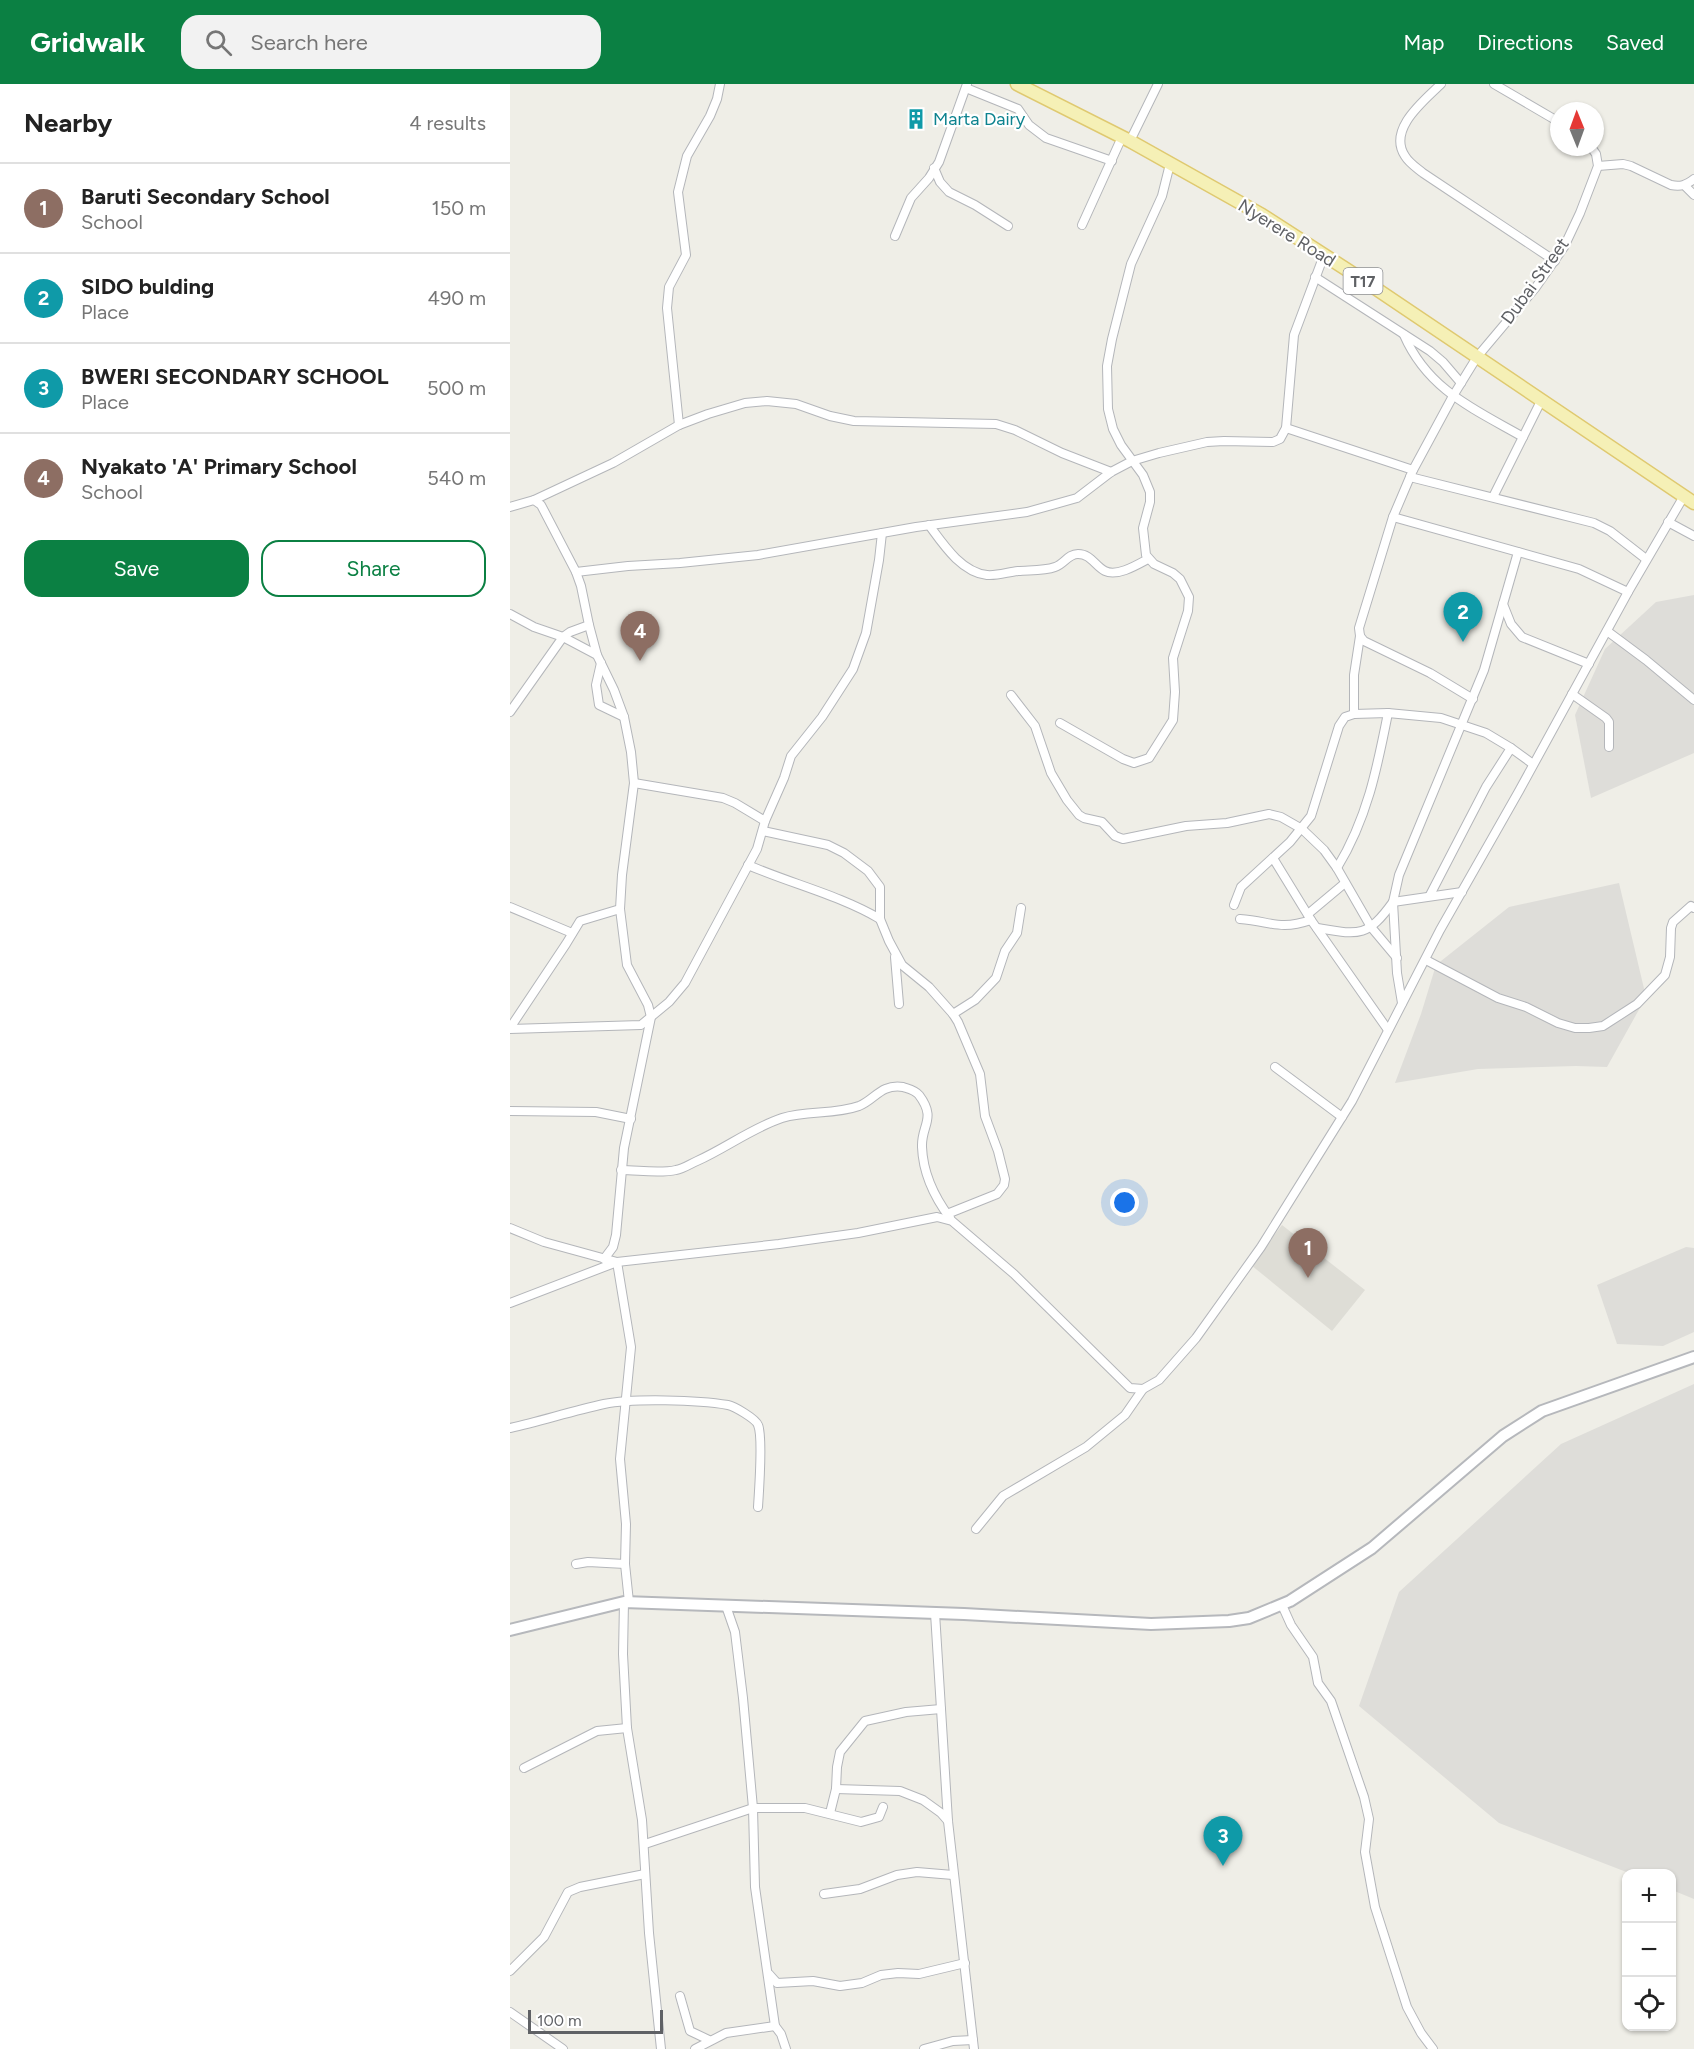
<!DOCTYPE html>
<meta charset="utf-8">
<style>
:root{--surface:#fff;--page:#f2f2f2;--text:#222;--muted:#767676;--line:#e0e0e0;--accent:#0b8043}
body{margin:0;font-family:Figtree,sans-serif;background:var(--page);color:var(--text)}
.controls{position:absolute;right:18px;bottom:18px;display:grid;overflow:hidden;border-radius:12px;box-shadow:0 2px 4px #0004}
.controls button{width:54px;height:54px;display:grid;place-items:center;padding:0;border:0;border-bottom:2px solid var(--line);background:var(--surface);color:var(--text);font:30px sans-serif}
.compass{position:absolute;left:1040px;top:18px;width:54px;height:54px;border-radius:50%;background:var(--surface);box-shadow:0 2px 4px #0004;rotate:359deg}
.scale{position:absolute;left:18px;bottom:15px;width:135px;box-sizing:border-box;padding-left:6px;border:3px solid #5f6165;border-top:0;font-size:16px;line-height:21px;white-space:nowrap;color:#5f6165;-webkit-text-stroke:4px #fff;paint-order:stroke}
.you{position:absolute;left:615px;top:1119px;width:21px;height:21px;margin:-15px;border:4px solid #fff;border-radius:50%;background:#1a73e8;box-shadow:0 0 0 9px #1a73e833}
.badge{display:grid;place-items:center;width:39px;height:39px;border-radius:50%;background:var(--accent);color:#fff;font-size:20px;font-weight:700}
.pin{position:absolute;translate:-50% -50px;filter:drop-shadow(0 2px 3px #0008)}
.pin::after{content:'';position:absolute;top:32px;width:21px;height:18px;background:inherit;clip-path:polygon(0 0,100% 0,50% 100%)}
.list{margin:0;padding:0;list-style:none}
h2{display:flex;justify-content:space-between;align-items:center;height:78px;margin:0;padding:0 24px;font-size:26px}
h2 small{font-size:20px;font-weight:400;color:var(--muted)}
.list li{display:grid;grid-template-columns:39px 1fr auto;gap:18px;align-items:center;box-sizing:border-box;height:90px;padding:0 24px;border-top:2px solid var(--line)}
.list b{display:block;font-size:22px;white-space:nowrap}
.list p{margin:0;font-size:20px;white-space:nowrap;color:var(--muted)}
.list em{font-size:20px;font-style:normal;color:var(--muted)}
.actions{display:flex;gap:12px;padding:18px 24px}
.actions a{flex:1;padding:14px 0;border:2px solid var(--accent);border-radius:18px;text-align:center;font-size:21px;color:var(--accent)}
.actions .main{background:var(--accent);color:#fff}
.icon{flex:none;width:33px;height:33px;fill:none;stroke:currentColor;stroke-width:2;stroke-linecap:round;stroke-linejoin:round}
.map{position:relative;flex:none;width:1184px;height:1965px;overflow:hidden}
header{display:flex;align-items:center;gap:36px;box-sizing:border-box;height:84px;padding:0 30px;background:var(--accent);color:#fff}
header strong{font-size:28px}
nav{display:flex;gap:33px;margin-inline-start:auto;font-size:21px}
.search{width:420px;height:54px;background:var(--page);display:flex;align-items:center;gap:15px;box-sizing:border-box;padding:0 21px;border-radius:18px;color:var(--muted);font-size:22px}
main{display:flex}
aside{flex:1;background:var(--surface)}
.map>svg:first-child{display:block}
</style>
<header>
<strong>Gridwalk</strong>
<div class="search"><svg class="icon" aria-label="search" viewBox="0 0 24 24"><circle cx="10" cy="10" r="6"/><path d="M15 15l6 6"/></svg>Search here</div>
<nav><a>Map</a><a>Directions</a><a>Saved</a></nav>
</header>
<main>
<aside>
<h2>Nearby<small>4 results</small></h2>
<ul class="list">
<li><span class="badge" style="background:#8d6e63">1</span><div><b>Baruti Secondary School</b><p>School</p></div><em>150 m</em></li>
<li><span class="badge" style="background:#0f9aa8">2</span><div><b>SIDO bulding</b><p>Place</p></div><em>490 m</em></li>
<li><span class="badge" style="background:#0f9aa8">3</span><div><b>BWERI SECONDARY SCHOOL</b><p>Place</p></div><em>500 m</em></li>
<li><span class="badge" style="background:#8d6e63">4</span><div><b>Nyakato 'A' Primary School</b><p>School</p></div><em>540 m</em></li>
</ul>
<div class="actions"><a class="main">Save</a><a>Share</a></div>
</aside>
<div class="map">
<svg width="1184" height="1965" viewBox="0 0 1184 1965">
<rect width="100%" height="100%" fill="#efeee7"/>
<g fill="#deddd9">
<polygon points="1184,511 1184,669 1081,714 1065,631 1095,565 1146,518"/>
<polygon points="1109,799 1136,913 1097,983 1066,982 968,985 885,999 911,930 926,881 999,823"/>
<polygon points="1176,1163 1184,1164 1184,1248 1153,1262 1107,1260 1087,1201"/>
<polygon points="1184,1300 1184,1815 1162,1806 1162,1790 1119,1789 989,1739 849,1622 889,1508 1051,1360"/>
</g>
<polygon fill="#deddd6" points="772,1141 855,1206 822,1247 741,1181"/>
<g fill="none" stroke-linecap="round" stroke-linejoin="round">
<g stroke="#b4b6ba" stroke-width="10">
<g id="street">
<path d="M931 0C915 16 877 45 895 72 899 79 907 84 913 89L1045 177"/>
<polyline points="984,0 1049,38"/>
<polyline points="456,4 508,25 519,41 536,54 602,77"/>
<polyline points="620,57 648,0"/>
<path d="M1088 82 1113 80 1121 82 1161 101C1171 103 1176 101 1184 95"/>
<polyline points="424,84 430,98 439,108 465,121 498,142"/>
<polyline points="1175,102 1184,111"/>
<polyline points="572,141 612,53"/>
<polyline points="385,152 401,114 419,94 429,78 457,0"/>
<polyline points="805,193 920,267 933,278 951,299"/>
<path d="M894 251C918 306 964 325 1013 353"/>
<polyline points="169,341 157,224 159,203 176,171 168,108 177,72 200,32 207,15 210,0"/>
<polyline points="776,344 903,386"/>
<polyline points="900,393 1084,439 1100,447 1136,475"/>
<polyline points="983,413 1031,317"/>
<polyline points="24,416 103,379 169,341 198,330 235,319 257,317 286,320 320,332 344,337 486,340 505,346 552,369 601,388"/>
<polyline points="0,423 24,416 31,421 66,488 118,482 170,479 248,471 406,443 517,428 567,414 601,388 622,377 649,369 697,358 714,357 763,358 770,355 776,344 784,251 814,171"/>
<polyline points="883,433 1069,485 1118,508"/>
<polyline points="1158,438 1184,452"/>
<path d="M419 441C433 460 451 488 477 491 487 492 498 488 508 487 520 486 534 487 545 483 554 480 558 470 568 470 581 470 585 482 595 487 607 493 627 481 638 475"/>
<polyline points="993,520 1001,540 1012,553 1079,580"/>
<polyline points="0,530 24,543 53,553 87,571 104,606 114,633 121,668 124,699 112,791 110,825 117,881 138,921 141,933 114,1064 106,1151 103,1163 94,1175"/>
<polyline points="79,541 87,571"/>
<polyline points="1097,547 1136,576 1184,616"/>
<polyline points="91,579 86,601 89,621 114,633"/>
<polyline points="1062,610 1096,634 1099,638 1099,663"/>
<polyline points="501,611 525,642 541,689 557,716 569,731 574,734 592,738 605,752 613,755 676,742 717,739 759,730 771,733 792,745 814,766 827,784 861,843 887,874"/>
<polyline points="963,615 920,589 854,557 850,552 849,544 883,433 903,386 943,312 967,273 1026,203 1054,163 1070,129 1088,82 1086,70 1081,63"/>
<polyline points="0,628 53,553 60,548 79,541 71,502 66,488"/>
<polyline points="844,630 844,591 850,552"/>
<polyline points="550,639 613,675 624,679 639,674 663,636 665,608 663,574 678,527 679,513 670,495 663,489 644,480 636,471 633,444 640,418 640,408 633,391 611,361 603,345 598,325 597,282 602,255 621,180 652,112 660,80"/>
<polyline points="124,699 213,714 225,719 255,737"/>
<polyline points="253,747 318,761 334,769 358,787 370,803 370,835 379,857 392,881 419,903 443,930 448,938 470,990 475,1032 488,1067 495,1095 494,1101 487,1110 437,1130"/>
<polyline points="763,774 801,836 878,946"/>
<path d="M238 781C282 800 329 811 370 835"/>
<path d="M827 784C857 735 867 685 878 629"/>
<polyline points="920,811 976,703 1001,664"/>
<polyline points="724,821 731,803 780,758 801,732 829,642 835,633 844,630 878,629 931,634 976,649 1001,664 1023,680"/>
<polyline points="0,823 62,849"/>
<polyline points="798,830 835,799"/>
<path d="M730 835C761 837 768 847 801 836"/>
<path d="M807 844C849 851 857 854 883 818L952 808"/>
<polyline points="385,873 389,920"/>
<polyline points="916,876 988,914 1016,923 1048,939 1065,944 1079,944 1093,942 1127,920 1155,891 1160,873 1161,844 1163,838 1181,822 1184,824"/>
<polyline points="892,919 887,889 883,818 889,791 974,586 1008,468"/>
<polyline points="443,930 465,916 486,894 495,867 507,849 511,824"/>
<polyline points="0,944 56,860 70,837 110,825"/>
<polyline points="0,945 131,941 159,918 175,899 247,765 255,737 274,694 281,672 312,633 343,585 356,549 369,476 372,449"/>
<polyline points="765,983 832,1033"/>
<polyline points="0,1027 86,1028 121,1035"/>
<path d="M111 1086C128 1086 149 1090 166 1086 173 1085 180 1080 187 1077 216 1064 242 1044 272 1034 297 1026 324 1031 349 1022 366 1015 370 1000 393 1003 399 1005 405 1006 409 1011 427 1035 411 1041 412 1063 413 1089 425 1114 440 1134"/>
<polyline points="0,1144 34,1158 107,1178 121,1263 110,1375 116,1440 115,1480 119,1518"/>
<polyline points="0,1219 107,1178 269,1160 348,1149 427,1133 442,1137 504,1190 620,1304 633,1305"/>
<path d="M0 1344C31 1337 62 1327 94 1320 123 1314 188 1316 218 1321 224 1322 246 1335 248 1341 253 1352 249 1408 248 1423"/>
<polyline points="466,1445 493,1412 576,1363 615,1331 633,1305 649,1296 686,1254 751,1163 842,1017 930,846 1009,707 1118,508 1174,412"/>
<polyline points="66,1480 78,1478 115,1480"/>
<polyline points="114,1518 113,1570 117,1644 132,1736 139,1849 151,1965"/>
<polyline points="772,1521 781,1541 803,1573 808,1599 821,1617 854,1713 859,1735 855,1768 865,1823 897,1923 911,1949 923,1965"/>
<polyline points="216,1522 225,1548 233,1614 243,1724 245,1803 265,1942 271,1950 276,1965"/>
<polyline points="425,1529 438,1737 464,1965"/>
<polyline points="14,1684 87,1647 117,1644"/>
<polyline points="326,1705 390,1707 413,1716 431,1729 438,1737"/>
<polyline points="320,1729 326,1705 327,1683 330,1668 355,1637 396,1628 431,1625"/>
<polyline points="135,1760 243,1724 295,1724 351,1738 369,1733 373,1723"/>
<polyline points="314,1810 350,1805 387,1791 407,1788 443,1791"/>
<polyline points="0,1887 34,1853 58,1808 70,1803 135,1790"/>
<polyline points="259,1890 267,1899 303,1897 330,1902 352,1899 371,1891 388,1889 409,1890 455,1879"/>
<polyline points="170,1912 180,1947 199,1956"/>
<polyline points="0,1928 53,1965"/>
<polyline points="185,1965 216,1949 265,1942"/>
<polyline points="414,1965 443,1957 463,1956"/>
</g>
</g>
<g stroke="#b6b8bc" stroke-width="14">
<polyline id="secondary" points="0,1546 114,1518 454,1530 641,1540 719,1537 739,1534 780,1517 862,1464 993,1352 1032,1327 1184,1273"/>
</g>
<g stroke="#dfc970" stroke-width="15">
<polyline id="primary" points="507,0 620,57 752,131 856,198 1184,419"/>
</g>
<use href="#street" stroke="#fff" stroke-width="8"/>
<use href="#secondary" stroke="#fff" stroke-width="10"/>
<use href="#primary" stroke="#f5f0b6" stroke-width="12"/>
</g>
<defs>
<g id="building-bare" transform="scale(1.62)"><path d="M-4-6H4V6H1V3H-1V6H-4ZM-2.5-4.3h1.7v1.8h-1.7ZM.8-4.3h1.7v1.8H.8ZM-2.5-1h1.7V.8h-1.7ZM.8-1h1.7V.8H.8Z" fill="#0f9aa8" stroke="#fff" stroke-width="2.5" paint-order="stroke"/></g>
</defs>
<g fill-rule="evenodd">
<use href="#building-bare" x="406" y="35"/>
</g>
<g text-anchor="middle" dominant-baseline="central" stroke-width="4.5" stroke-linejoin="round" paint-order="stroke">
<rect fill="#fff" stroke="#8f9093" stroke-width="1.5" x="833.5" y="184" width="39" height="26" rx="4.5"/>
<g font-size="16" font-weight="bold" fill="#5f6165">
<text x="853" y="197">T17</text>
</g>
<g font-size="18" fill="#0d838f" stroke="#fff" text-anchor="start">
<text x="423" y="35">Marta Dairy</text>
</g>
<g font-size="18" fill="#5f6165" stroke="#fff">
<text transform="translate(777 149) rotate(32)">Nyerere Road</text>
<text transform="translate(1025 197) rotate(-54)">Dubai Street</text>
</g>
</g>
</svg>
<div class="controls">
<button>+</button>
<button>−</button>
<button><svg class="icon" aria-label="locate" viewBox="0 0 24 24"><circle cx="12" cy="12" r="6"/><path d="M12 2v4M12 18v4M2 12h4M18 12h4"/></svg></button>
</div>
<svg class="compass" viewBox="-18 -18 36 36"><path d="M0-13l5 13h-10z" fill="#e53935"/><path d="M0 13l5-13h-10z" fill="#767676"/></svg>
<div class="scale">100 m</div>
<div class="you"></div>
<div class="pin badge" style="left:798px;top:1194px;background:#8d6e63">1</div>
<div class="pin badge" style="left:953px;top:558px;background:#0f9aa8">2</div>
<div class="pin badge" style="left:713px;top:1782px;background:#0f9aa8">3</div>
<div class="pin badge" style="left:130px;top:577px;background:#8d6e63">4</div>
</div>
</main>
